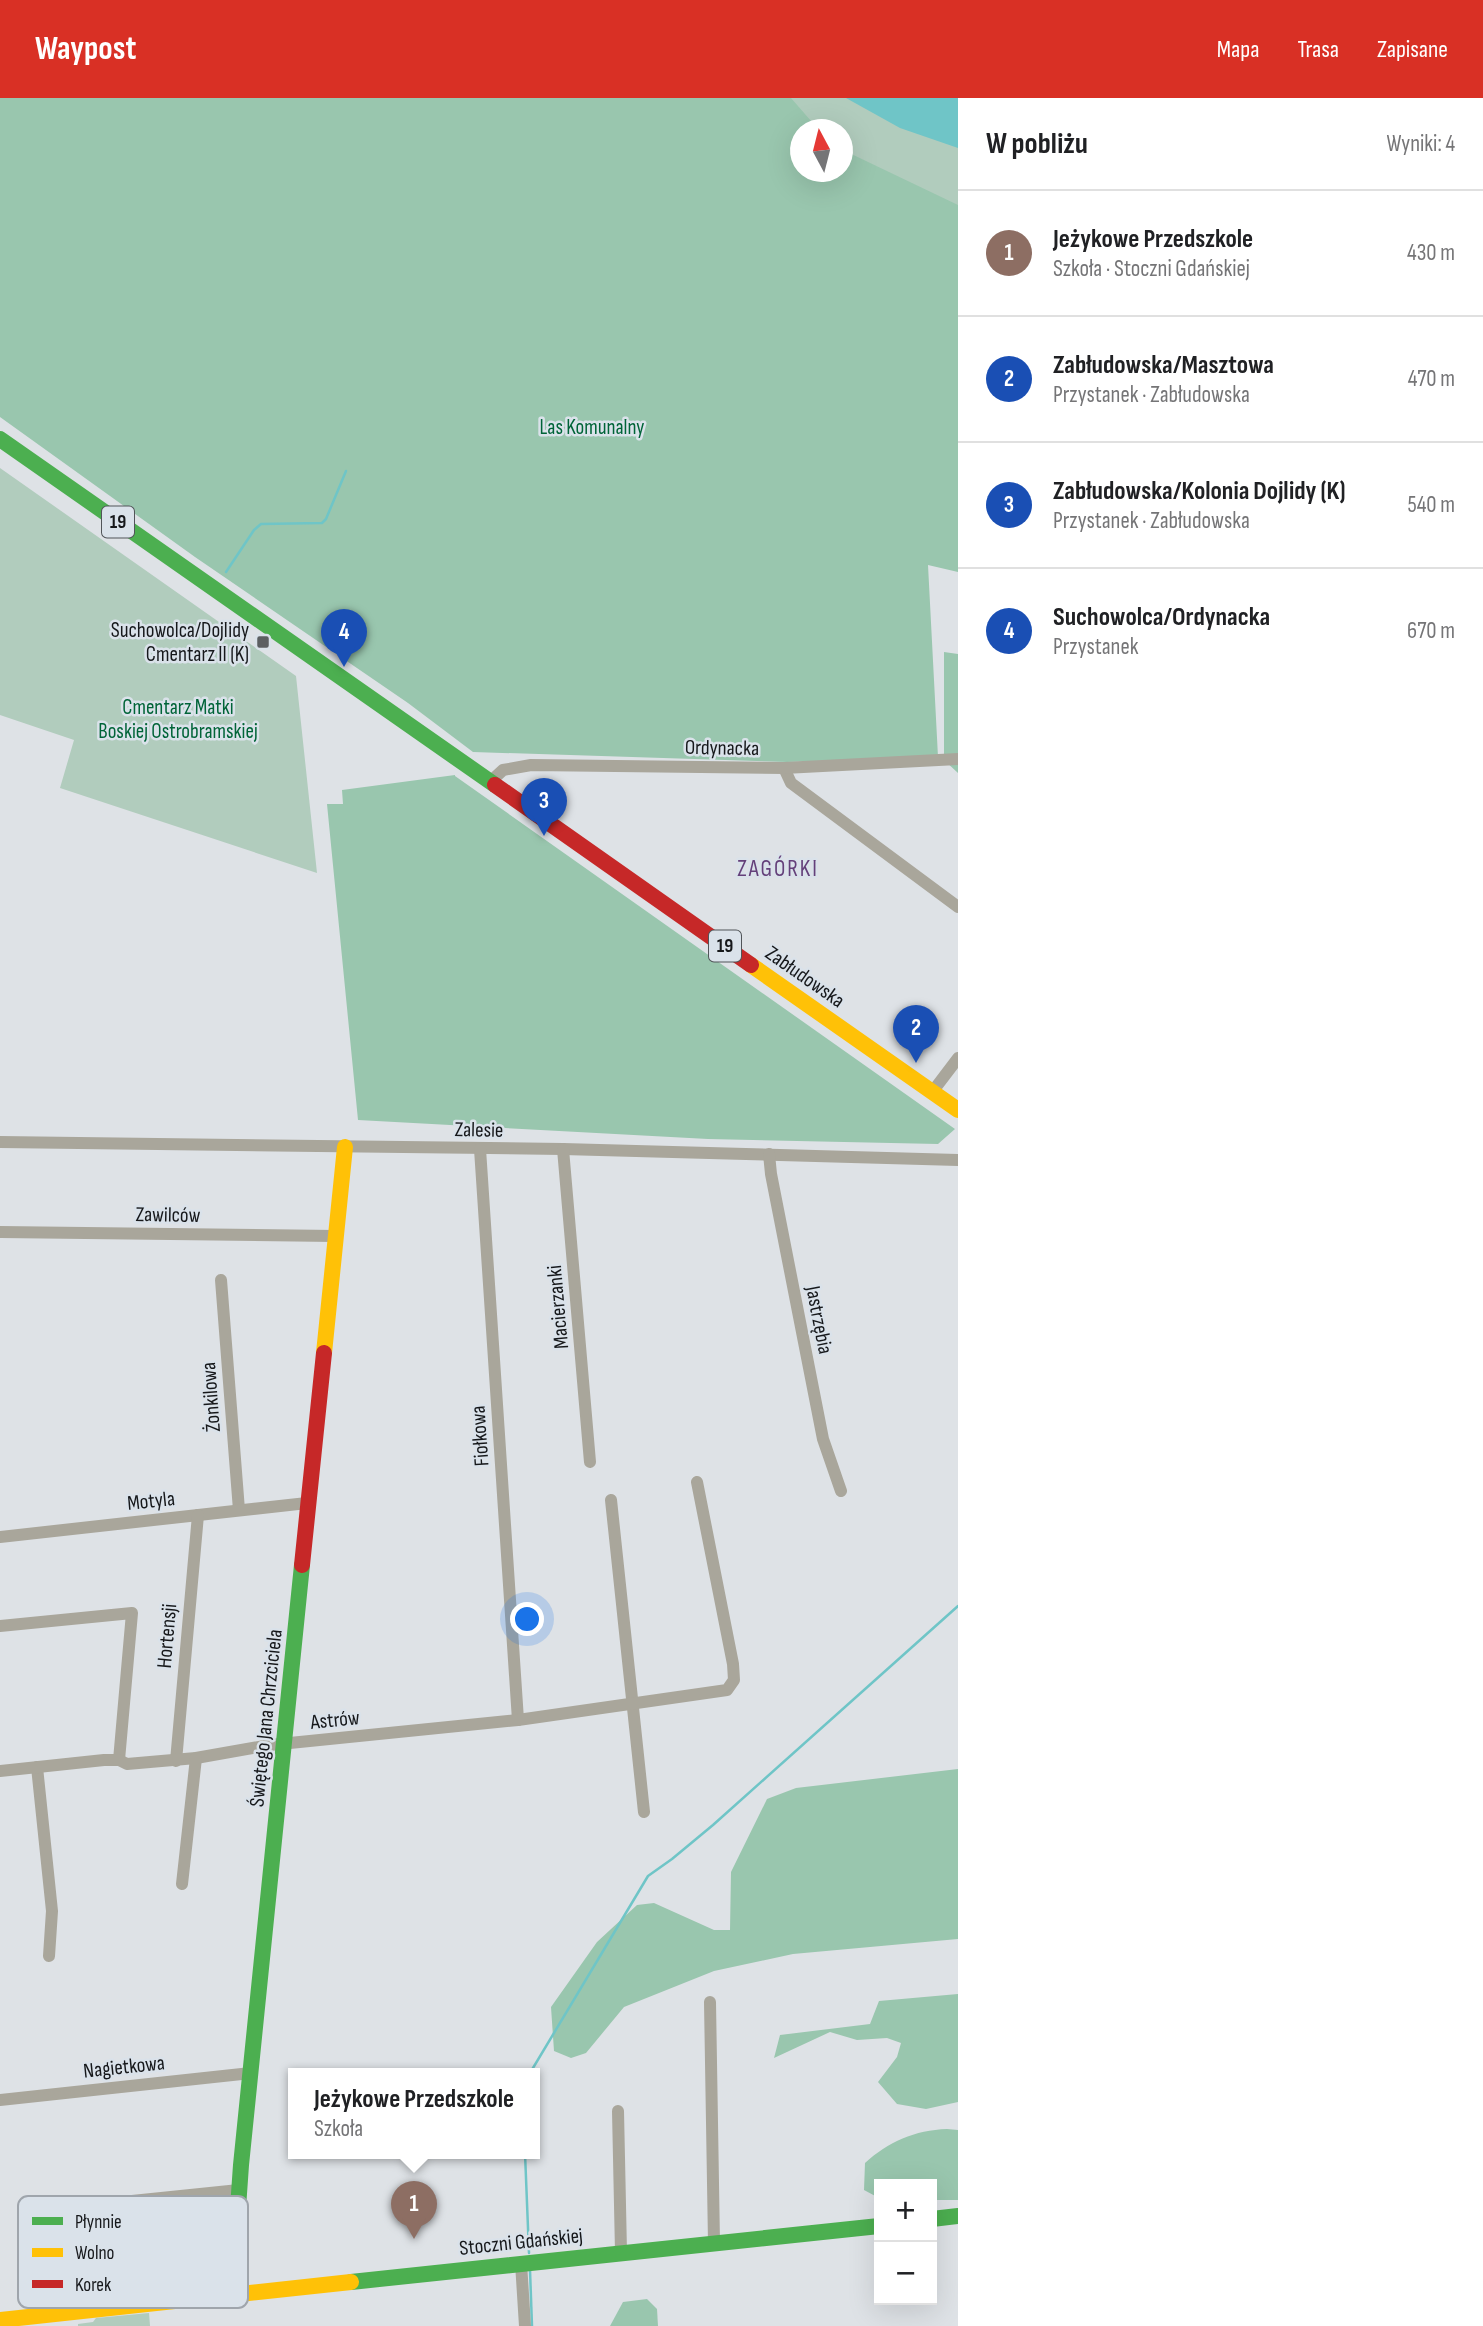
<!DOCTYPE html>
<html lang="pl">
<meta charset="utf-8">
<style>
:root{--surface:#fff;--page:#f2f2f2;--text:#202124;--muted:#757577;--line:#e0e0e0;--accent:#d93025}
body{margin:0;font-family:"Sofia Sans Condensed",sans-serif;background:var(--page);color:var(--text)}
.controls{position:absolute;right:21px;bottom:21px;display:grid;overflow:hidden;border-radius:0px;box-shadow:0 7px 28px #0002}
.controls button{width:63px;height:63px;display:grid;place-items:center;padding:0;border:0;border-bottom:2px solid var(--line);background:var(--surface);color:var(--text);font:35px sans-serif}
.compass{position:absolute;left:790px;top:21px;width:63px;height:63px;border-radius:50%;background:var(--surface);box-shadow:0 7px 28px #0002;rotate:353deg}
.you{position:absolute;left:528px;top:1522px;width:24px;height:24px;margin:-18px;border:5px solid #fff;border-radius:50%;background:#1a73e8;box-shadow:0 0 0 10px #1a73e833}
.badge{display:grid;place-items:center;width:46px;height:46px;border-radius:50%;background:var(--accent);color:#fff;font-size:23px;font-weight:700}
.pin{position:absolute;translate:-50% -58px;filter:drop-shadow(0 2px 4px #0008)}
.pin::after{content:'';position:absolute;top:37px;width:24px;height:21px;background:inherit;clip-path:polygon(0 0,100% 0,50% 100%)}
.popup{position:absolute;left:288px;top:1970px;width:252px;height:91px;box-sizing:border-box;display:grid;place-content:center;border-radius:0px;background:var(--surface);filter:drop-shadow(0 2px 5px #0005);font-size:23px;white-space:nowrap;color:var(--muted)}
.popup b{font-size:26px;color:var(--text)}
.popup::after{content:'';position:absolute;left:50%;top:100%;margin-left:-14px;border:14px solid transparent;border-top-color:var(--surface)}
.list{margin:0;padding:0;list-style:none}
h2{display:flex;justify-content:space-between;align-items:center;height:91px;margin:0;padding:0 28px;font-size:30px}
h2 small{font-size:23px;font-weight:400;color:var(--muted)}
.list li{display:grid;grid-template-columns:46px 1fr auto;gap:21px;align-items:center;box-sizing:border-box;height:126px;padding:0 28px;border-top:2px solid var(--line)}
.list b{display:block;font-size:26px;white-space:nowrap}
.list p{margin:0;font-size:23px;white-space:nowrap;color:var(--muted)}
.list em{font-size:23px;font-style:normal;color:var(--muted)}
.map{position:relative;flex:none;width:958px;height:2228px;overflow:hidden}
header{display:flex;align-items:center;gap:42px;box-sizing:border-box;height:98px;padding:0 35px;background:var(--accent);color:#fff}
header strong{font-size:33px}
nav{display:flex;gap:38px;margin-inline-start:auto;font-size:24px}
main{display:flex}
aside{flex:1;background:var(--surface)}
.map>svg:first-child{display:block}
</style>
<header>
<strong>Waypost</strong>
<nav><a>Mapa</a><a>Trasa</a><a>Zapisane</a></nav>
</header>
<main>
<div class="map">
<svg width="958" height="2228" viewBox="0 0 958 2228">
<rect width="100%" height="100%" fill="#dee2e6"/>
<g fill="#b1ccbd">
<polygon points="768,0 958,0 958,115 843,61 842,32 803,31"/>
<polygon points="0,370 296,578 317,775 60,690 74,642 0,617"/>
<polygon points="149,2215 150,2228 78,2228 78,2226 93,2224 96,2220"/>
</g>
<g fill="#99c6ae">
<polygon points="0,0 791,0 818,31 800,32 800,74 842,74 843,52 958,107 958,474 928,467 938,659 787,664 473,654 408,605 195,459 0,319"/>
<polygon points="944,554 958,556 958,675 944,662"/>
<polygon points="455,677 455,678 955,1031 938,1046 708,1041 358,1022 327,706 343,706 342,692"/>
<polygon points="958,1671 958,1841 793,1856 714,1873 624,1909 586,1955 571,1960 554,1953 551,1909 597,1844 637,1807 654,1805 714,1832 730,1832 731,1774 767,1701 796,1690"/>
<polygon points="958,1896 958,2004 926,2011 897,2006 878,1984 897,1959 901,1945 887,1940 857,1942 830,1934 774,1960 780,1937 870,1926 879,1903"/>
<path d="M947 2031 958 2032V2102H932V2086H879V2100L864 2092 865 2065C888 2044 915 2032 947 2031Z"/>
<polygon points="647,2201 657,2211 658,2228 610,2228 623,2204"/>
</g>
<polygon fill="#6fc5c7" points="846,0 958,0 958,50 900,30"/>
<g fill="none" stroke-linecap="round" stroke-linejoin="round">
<g stroke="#6fc5c7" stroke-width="2.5">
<polyline points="226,474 254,432 261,426 322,425 326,421 346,373"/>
<polyline points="530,1975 648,1778 672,1761 713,1727 958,1508"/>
<polyline points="525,2055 529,2155"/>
<polyline points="530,2172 532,2228"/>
</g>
<g stroke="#a9a69b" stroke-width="12">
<polyline points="784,670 791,685 958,809"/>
<polyline points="490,684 503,672 531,667 784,670 958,661"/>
<polyline points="933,993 958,960"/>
<polyline points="0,1044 563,1051 958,1062"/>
<polyline points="480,1051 518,1622"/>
<polyline points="563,1051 590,1364"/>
<polyline points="769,1056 771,1076 823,1341 841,1393"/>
<polyline points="0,1134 335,1138"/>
<polyline points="221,1182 239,1412"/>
<polyline points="611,1402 644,1714"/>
<polyline points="0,1439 307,1405"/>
<polyline points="0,1528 132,1515 119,1662"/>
<polyline points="176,1663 198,1417"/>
<polyline points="37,1669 52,1813 49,1858"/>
<polyline points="0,1673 104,1662 119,1662 127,1666 196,1660 270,1647 518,1622 727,1592 734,1582 733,1566 697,1384"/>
<polyline points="182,1786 196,1660"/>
<polyline points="710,1904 714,2145"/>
<polyline points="0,2002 251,1975"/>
<polyline points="618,2013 621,2154"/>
<polyline points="132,2103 239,2092"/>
<polyline points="521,2165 525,2228"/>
</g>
<g stroke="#4caf50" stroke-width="16">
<polyline points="0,341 495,687"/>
<polyline points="932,2121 958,2118"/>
<polyline points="351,2184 879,2128"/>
<polyline points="232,2196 241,2067 302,1467"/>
</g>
<g stroke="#ffc107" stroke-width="16">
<polyline points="751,867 958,1012"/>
<polyline points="324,1255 345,1049"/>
<polyline points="0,2222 351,2184"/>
</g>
<g stroke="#c62828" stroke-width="16">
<polyline points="495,687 751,867"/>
<polyline points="302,1467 324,1255"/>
</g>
</g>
<rect fill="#5c5f62" stroke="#dae2ea" stroke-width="2.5" x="256" y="537" width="14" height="14" rx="3.5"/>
<g text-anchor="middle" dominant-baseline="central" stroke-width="5" stroke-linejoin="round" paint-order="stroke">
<g fill="#dae2ea" stroke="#515559" stroke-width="2">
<rect x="102" y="408.5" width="32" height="31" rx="5"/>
<rect x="709" y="832.5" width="32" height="31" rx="5"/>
</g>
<g font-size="19" font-weight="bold" fill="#16181b">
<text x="118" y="424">19</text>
<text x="725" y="848">19</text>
</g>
<g font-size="21" fill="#006438" stroke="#dae2ea">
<text x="592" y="329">Las Komunalny</text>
<text x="178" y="609">Cmentarz Matki<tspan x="178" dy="24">Boskiej Ostrobramskiej</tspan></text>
</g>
<g font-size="21" fill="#16181b" stroke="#dae2ea" text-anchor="end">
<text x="249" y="532">Suchowolca/Dojlidy<tspan x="249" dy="24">Cmentarz II (K)</tspan></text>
</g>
<g font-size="21" fill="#16181b" stroke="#dae2ea">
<text transform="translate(722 650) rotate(1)">Ordynacka</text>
<text transform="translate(805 879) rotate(35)">Zabłudowska</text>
<text transform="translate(479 1032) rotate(1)">Zalesie</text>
<text transform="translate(168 1117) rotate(1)">Zawilców</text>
<text transform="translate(558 1209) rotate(-95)">Macierzanki</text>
<text transform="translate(819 1222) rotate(79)">Jastrzębia</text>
<text transform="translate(211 1299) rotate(-94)">Żonkilowa</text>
<text transform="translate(480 1338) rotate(-94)">Fiołkowa</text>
<text transform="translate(151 1403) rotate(-6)">Motyla</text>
<text transform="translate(167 1538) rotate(-85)">Hortensji</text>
<text transform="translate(266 1620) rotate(-84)">Świętego Jana Chrzciciela</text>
<text transform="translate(335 1622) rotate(-6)">Astrów</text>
<text transform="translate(124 1969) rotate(-6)">Nagietkowa</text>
<text transform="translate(521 2144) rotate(-6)">Stoczni Gdańskiej</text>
</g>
<g font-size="23" letter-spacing="2" fill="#64407a" stroke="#dae2ea">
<text x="778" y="771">ZAGÓRKI</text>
</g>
</g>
<rect x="18" y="2098" width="230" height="112" rx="10" fill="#dae2ea" stroke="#9fa5ac" stroke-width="2"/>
<rect x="32" y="2119" width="31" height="8" fill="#4caf50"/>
<rect x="32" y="2150" width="31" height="9" fill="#ffc107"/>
<rect x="32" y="2182" width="31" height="8" fill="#c62828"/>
<g font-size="19" fill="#16181b">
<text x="75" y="2130">Płynnie</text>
<text x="75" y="2161">Wolno</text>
<text x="75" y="2193">Korek</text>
</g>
</svg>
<div class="controls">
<button>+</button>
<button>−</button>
</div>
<svg class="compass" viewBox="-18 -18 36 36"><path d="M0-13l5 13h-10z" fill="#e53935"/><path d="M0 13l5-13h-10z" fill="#757577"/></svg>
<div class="you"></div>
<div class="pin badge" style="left:414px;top:2141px;background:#8d6e63">1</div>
<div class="popup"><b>Jeżykowe Przedszkole</b>Szkoła</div>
<div class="pin badge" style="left:916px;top:965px;background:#1a4fb4">2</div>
<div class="pin badge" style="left:544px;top:738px;background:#1a4fb4">3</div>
<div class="pin badge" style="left:344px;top:569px;background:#1a4fb4">4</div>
</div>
<aside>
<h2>W pobliżu<small>Wyniki: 4</small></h2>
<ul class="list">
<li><span class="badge" style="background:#8d6e63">1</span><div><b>Jeżykowe Przedszkole</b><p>Szkoła · Stoczni Gdańskiej</p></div><em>430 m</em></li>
<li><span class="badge" style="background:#1a4fb4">2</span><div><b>Zabłudowska/Masztowa</b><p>Przystanek · Zabłudowska</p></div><em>470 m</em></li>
<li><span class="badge" style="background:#1a4fb4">3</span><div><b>Zabłudowska/Kolonia Dojlidy (K)</b><p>Przystanek · Zabłudowska</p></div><em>540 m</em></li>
<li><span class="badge" style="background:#1a4fb4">4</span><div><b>Suchowolca/Ordynacka</b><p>Przystanek</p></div><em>670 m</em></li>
</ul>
</aside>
</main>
